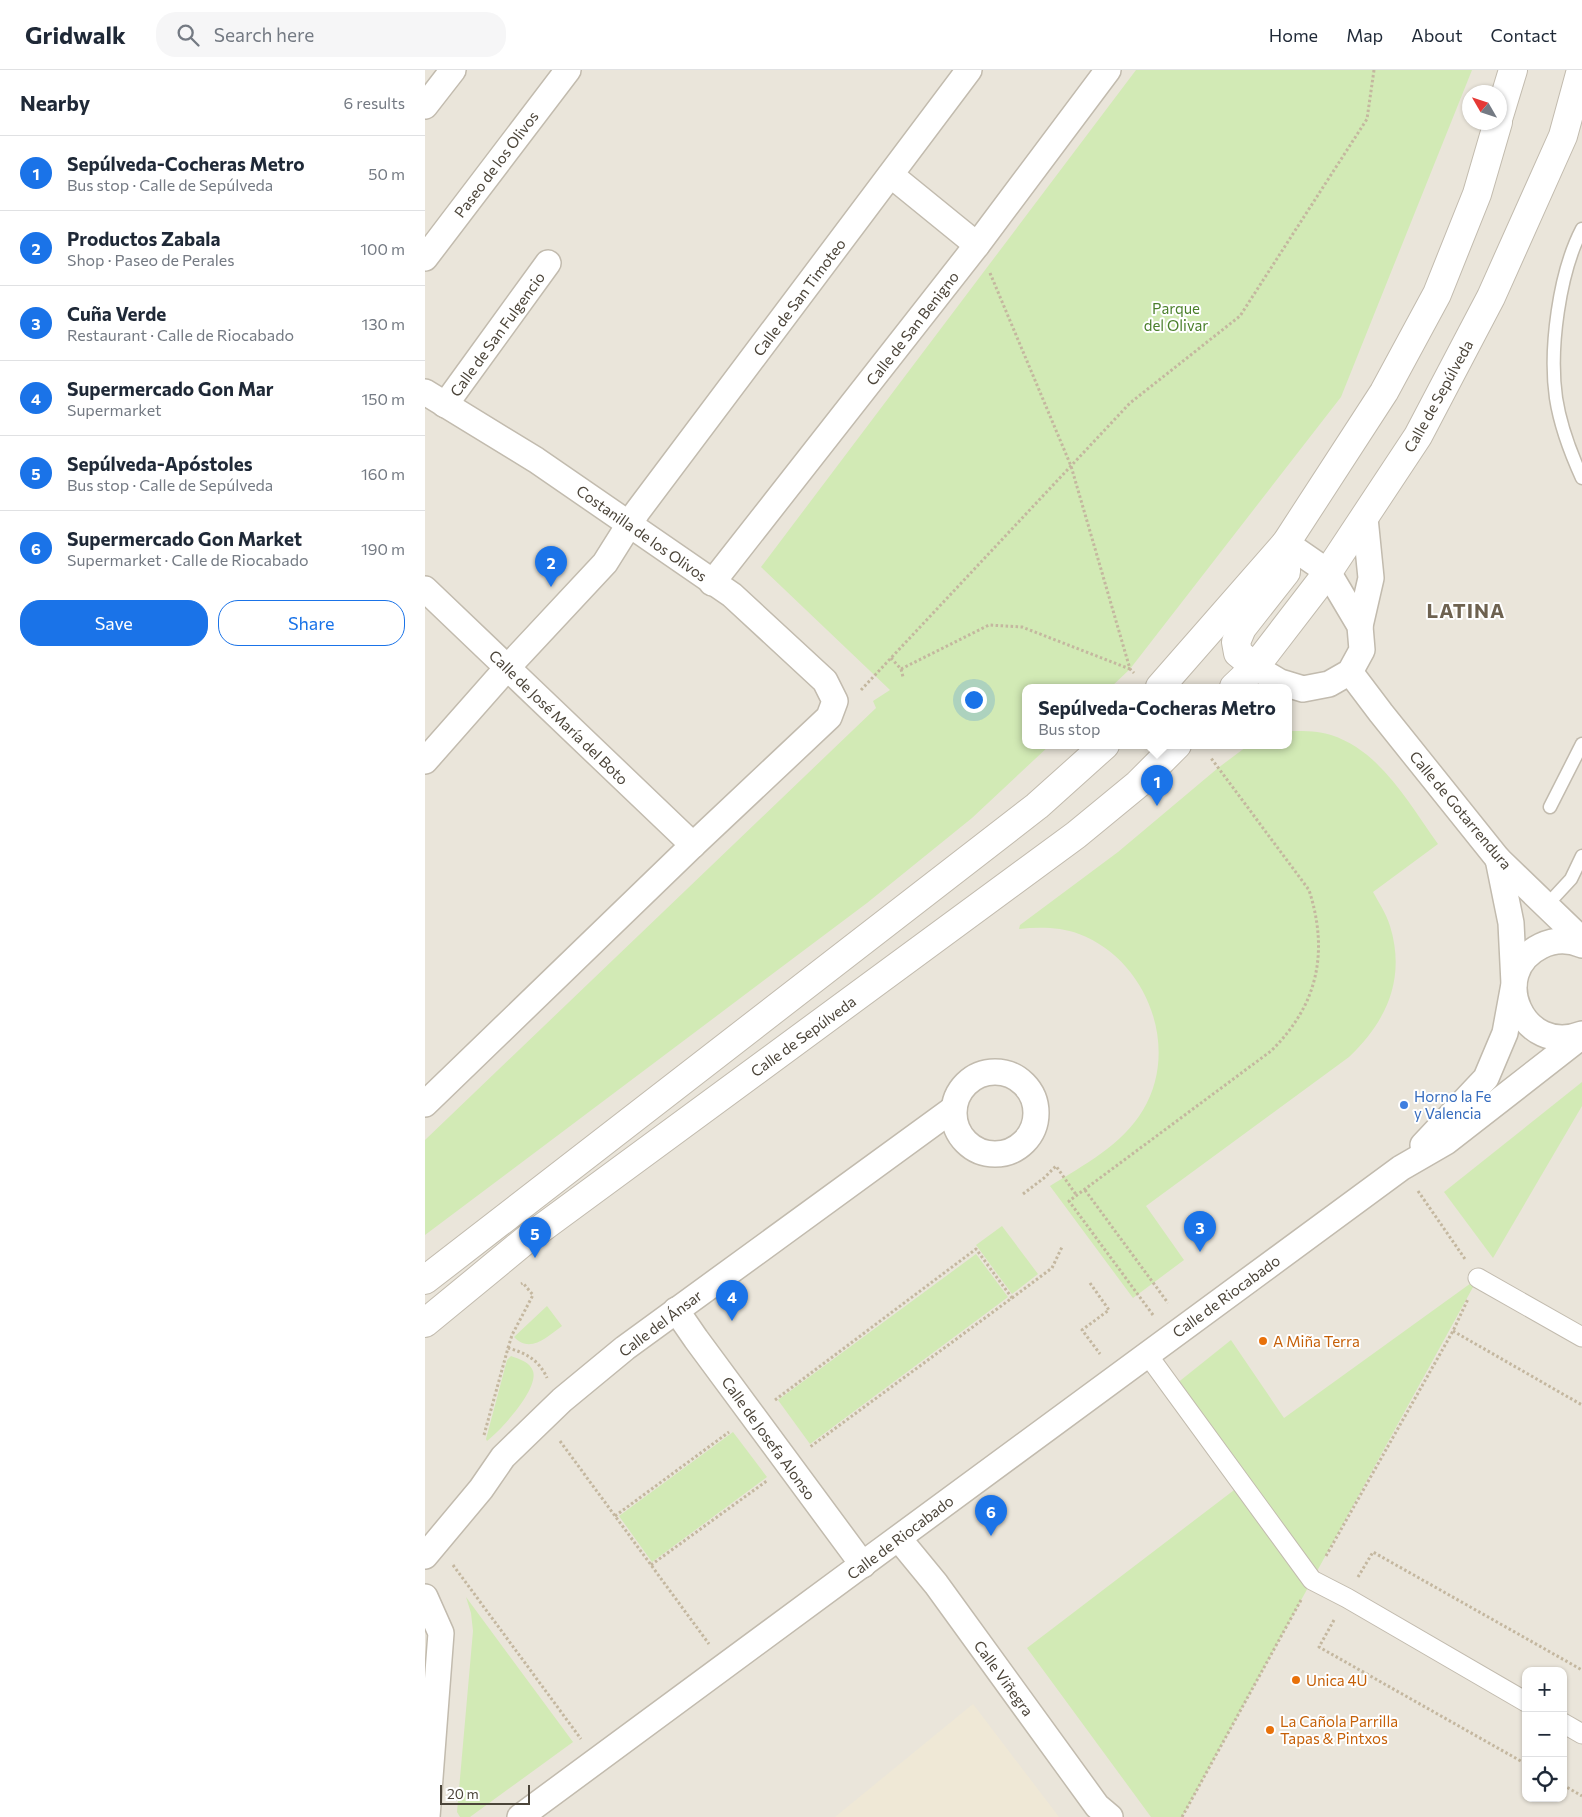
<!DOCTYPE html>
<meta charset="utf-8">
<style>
:root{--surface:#fff;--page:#f6f6f7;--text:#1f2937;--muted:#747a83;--line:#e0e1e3;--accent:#1a73e8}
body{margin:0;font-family:Commissioner,sans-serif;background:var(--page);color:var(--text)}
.controls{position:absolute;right:15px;bottom:15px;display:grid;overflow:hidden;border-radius:10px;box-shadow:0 1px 4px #0004}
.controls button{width:45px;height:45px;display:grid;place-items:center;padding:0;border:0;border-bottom:1px solid var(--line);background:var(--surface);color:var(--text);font:25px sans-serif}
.compass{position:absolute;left:1037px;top:15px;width:45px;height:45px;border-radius:50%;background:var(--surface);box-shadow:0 1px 4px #0004;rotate:309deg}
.scale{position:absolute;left:15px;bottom:12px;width:90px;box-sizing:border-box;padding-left:5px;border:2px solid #4b4439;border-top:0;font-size:14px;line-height:18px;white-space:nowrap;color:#4b4439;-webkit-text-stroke:4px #fff;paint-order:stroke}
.you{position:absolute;left:548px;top:629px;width:18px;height:18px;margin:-12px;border:4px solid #fff;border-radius:50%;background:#1a73e8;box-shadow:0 0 0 8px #1a73e833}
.badge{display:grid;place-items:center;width:32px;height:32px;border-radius:50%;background:var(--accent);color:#fff;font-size:16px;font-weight:700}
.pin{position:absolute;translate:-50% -41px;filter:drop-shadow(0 1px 2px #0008)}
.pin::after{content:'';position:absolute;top:26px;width:18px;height:15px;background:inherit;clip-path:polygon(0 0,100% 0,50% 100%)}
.popup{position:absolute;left:597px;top:614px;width:270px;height:65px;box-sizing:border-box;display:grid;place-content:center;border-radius:10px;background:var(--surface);filter:drop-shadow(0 1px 4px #0005);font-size:16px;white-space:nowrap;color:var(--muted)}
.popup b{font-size:19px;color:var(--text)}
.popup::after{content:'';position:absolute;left:50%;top:100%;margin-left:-10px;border:10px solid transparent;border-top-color:var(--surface)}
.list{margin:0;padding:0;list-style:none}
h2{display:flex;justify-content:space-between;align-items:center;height:65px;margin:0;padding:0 20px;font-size:21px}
h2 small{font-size:16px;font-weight:400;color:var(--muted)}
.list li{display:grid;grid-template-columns:32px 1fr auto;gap:15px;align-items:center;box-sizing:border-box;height:75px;padding:0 20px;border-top:1px solid var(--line)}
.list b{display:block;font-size:19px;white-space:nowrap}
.list p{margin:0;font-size:16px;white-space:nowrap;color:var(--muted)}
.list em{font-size:16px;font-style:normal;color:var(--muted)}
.actions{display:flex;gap:10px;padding:15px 20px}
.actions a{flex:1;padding:11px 0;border:1px solid var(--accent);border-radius:20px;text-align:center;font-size:18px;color:var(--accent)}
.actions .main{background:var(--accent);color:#fff}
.icon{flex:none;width:28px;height:28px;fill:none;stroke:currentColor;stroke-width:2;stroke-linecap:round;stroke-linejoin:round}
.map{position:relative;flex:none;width:1157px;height:1747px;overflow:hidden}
header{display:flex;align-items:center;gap:30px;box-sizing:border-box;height:70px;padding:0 25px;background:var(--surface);border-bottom:1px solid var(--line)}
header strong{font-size:24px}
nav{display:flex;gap:28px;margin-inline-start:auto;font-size:18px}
.search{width:350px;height:45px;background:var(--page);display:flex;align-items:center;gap:12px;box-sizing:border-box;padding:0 18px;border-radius:20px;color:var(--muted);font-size:19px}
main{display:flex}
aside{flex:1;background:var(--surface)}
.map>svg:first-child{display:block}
</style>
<header>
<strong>Gridwalk</strong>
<div class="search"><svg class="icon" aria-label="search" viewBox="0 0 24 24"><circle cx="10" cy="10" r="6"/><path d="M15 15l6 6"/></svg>Search here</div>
<nav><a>Home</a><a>Map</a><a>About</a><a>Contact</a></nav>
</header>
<main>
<aside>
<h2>Nearby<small>6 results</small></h2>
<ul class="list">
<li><span class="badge">1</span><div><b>Sepúlveda-Cocheras Metro</b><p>Bus stop · Calle de Sepúlveda</p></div><em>50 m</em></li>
<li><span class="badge">2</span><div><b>Productos Zabala</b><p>Shop · Paseo de Perales</p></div><em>100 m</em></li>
<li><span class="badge">3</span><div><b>Cuña Verde</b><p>Restaurant · Calle de Riocabado</p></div><em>130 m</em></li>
<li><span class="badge">4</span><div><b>Supermercado Gon Mar</b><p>Supermarket</p></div><em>150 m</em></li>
<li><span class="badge">5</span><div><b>Sepúlveda-Apóstoles</b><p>Bus stop · Calle de Sepúlveda</p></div><em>160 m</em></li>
<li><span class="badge">6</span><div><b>Supermercado Gon Market</b><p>Supermarket · Calle de Riocabado</p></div><em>190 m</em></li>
</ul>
<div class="actions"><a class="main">Save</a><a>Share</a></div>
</aside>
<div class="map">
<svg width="1157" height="1747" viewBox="0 0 1157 1747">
<rect width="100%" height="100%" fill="#f6f3ec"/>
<path fill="#eae5da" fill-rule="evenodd" d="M0 0H1157V1747H0ZM1044 22H1074V52H1044ZM601 617H863V675H601ZM1101 1601H1138V1728H1101Z"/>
<polygon fill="#efe8d6" points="548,1634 634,1747 410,1747"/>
<g fill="#d2eab5">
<polygon points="711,0 1047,0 916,327 705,599 686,617 601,617 601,675 625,675 547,748 442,833 0,1165 0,1070 451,638 448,631 465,620 336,497"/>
<path d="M868 661C881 661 894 661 906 665 956 681 984 734 1013 774L948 822C954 833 961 843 965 856 981 908 962 951 924 987L721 1136 759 1190 708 1228 625 1116C659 1095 697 1075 718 1040 756 977 721 889 654 864 635 857 614 857 594 859L595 855 693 782 793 698 821 677 826 675H863V662Z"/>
<polygon points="1157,1012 1157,1036 1068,1188 1019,1122"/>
<polygon points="577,1156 613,1204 587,1224 551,1175"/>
<polygon points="551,1184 583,1227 385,1374 353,1330"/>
<polygon points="1053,1208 757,1747 726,1747 602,1578 817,1414 746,1318 806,1270 859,1348"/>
<path d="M122 1236 137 1256C122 1267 105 1284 89 1267Z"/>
<path d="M86 1286C94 1289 105 1292 108 1301 114 1319 76 1360 62 1371L61 1369 82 1290Z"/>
<polygon points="308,1362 342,1407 227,1492 194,1446"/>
<polygon points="41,1527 148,1672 45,1747 35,1747 32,1742 48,1561 46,1543"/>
</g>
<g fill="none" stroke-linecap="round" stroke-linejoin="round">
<g stroke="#c2bbae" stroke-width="15">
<g id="service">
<path d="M1157 159C1134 203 1124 279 1131 328 1135 354 1146 384 1157 408"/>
<polyline points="1125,737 1157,674"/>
<polyline points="1121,836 1146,809 1157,786"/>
</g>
</g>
<g stroke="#c2bbae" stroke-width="21">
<g id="pedestrian">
<polyline points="1053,1208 1157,1267"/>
<polyline points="722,1284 887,1510 922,1528 1101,1632"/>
<polyline points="1138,1653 1157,1664"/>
</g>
</g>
<g stroke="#c2bbae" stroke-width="28">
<g id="minor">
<polyline points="0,36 28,0"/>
<polyline points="466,105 552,175"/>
<polyline points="0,188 143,0"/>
<polyline points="0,322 111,390 307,525 400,611 410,631 404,647 268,775 0,1034"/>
<polyline points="20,335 123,193"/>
<polyline points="287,513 552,175 683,0"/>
<polyline points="0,519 268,775"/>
<polyline points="935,556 946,508 940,448"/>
<polyline points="830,597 855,612 878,619 904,614 925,602 937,580 935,556 903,502 861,473"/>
<polyline points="925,602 956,643 1073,789 1157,870"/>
<polyline points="0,691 82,598 180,493 212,442 544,0"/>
<path d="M1157 875C1143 869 1130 869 1116 876 1061 903 1098 987 1157 964"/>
<circle cx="570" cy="1043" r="41"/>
<polyline points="998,1075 1061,1008 1080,963 1089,914 1086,853 1073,789"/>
<polyline points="251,1240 271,1269 438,1495"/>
<polyline points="474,1469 511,1514 672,1736 685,1747"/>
<polyline points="0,1486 56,1419 78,1387 137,1330 200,1278 528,1039"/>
<polyline points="0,1527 16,1563 2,1747"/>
<path d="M95 1747C389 1531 681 1313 976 1098L1021 1072 1157 966"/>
</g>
</g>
<g stroke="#c2bbae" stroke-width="30">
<g id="tertiary">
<polyline points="1074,46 1088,0"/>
<polyline points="830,597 813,583 811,572 817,558 861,502 861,473"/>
<polyline points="735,617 861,473 959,322 1012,224 1052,124 1073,52"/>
<polyline points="809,617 830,597 903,502 993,366 1066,227 1138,66 1156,0"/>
<polyline points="0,1210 612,736 680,675"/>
<polyline points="0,1253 102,1169 651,765 713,714 752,675"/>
</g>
</g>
<g stroke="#c4b79f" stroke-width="3" stroke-dasharray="2.5 2.5" stroke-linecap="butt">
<polyline points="565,203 646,396 705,599 709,603"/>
<polyline points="466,588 476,599 478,607"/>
<polyline points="476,599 564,555 597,557 705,599"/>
<polyline points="436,620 705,333 815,246 942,49 949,0"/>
<polyline points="660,1120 743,1233"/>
<polyline points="993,1121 1040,1189"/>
<polyline points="598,1124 619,1108 631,1096 652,1126"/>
<polyline points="665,1213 684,1240 657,1260 675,1284"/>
<polyline points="587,1228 627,1198 637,1177"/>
<path d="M728 1245 644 1131 846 981C893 935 904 882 884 820L786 688"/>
<polyline points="1028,1261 1157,1335"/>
<polyline points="83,1278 87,1265 108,1225 98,1213 96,1214"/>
<polyline points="350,1330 551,1179 587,1228 385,1377"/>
<path d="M59 1365 83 1278C101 1283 114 1290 122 1308"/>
<polyline points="135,1371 284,1574"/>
<polyline points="190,1446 304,1362"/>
<polyline points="901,1486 1028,1261 1043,1229"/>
<polyline points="28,1495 156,1669"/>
<polyline points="226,1495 343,1410"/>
<polyline points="933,1507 948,1482 1157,1600"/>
<polyline points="909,1550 894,1577 1101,1694"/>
<polyline points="1138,1715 1157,1726"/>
<polyline points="757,1747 876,1530"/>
</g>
<use href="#service" stroke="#fff" stroke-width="12"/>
<use href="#pedestrian" stroke="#fff" stroke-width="19"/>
<use href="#minor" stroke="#fff" stroke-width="25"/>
<use href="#tertiary" stroke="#fff" stroke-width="28"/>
</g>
<circle fill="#3f7fe0" stroke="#fff" stroke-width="2" cx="979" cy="1035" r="5"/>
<g fill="#e8710a" stroke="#fff" stroke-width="2">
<circle cx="838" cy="1271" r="5"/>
<circle cx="871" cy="1610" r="5"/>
<circle cx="845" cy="1660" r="5"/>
</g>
<g text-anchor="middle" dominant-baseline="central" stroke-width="4" stroke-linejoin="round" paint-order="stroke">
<g font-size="15" fill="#4b4439" stroke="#fff">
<text transform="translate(71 94) rotate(-53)">Paseo de los Olivos</text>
<text transform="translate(374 227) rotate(-53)">Calle de San Timoteo</text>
<text transform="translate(487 258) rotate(-52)">Calle de San Benigno</text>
<text transform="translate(72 264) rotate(-54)">Calle de San Fulgencio</text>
<text transform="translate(1013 326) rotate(-61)">Calle de Sepúlveda</text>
<text transform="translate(217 463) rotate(35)">Costanilla de los Olivos</text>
<text transform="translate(134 647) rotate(44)">Calle de José María del Boto</text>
<text transform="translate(1036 740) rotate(50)">Calle de Gotarrendura</text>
<text transform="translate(378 966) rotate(-36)">Calle de Sepúlveda</text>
<text transform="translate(801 1226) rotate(-36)">Calle de Riocabado</text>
<text transform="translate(235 1253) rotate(-37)">Calle del Ánsar</text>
<text transform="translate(344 1368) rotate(54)">Calle de Josefa Alonso</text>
<text transform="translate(475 1467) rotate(-37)">Calle de Riocabado</text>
<text transform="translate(579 1608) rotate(54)">Calle Viñegra</text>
</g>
<g font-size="15" fill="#4a7f2a" stroke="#fff">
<text x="751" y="238">Parque<tspan x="751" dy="17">del Olivar</tspan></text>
</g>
<g font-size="15" fill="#366cbe" stroke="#fff" text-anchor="start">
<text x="989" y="1026">Horno la Fe<tspan x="989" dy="17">y Valencia</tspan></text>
</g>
<g font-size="15" fill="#c56008" stroke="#fff" text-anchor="start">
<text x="848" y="1271">A Miña Terra</text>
<text x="881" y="1610">Unica 4U</text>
<text x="855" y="1651">La Cañola Parrilla<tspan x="855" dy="17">Tapas &amp; Pintxos</tspan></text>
</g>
<g font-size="20" font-weight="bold" letter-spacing="1" fill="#6e6250" stroke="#fff">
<text x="1041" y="540">LATINA</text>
</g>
</g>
</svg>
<div class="controls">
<button>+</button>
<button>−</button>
<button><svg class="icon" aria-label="locate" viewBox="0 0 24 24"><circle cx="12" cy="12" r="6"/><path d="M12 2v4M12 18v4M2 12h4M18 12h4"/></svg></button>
</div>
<svg class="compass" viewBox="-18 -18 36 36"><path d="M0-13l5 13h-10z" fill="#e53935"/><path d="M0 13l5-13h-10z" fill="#747a83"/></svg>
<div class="scale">20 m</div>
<div class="you"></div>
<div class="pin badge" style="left:732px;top:736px">1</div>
<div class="popup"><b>Sepúlveda-Cocheras Metro</b>Bus stop</div>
<div class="pin badge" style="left:126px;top:517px">2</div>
<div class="pin badge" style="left:775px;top:1182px">3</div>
<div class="pin badge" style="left:307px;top:1251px">4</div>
<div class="pin badge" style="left:110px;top:1188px">5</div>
<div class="pin badge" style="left:566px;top:1466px">6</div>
</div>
</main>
